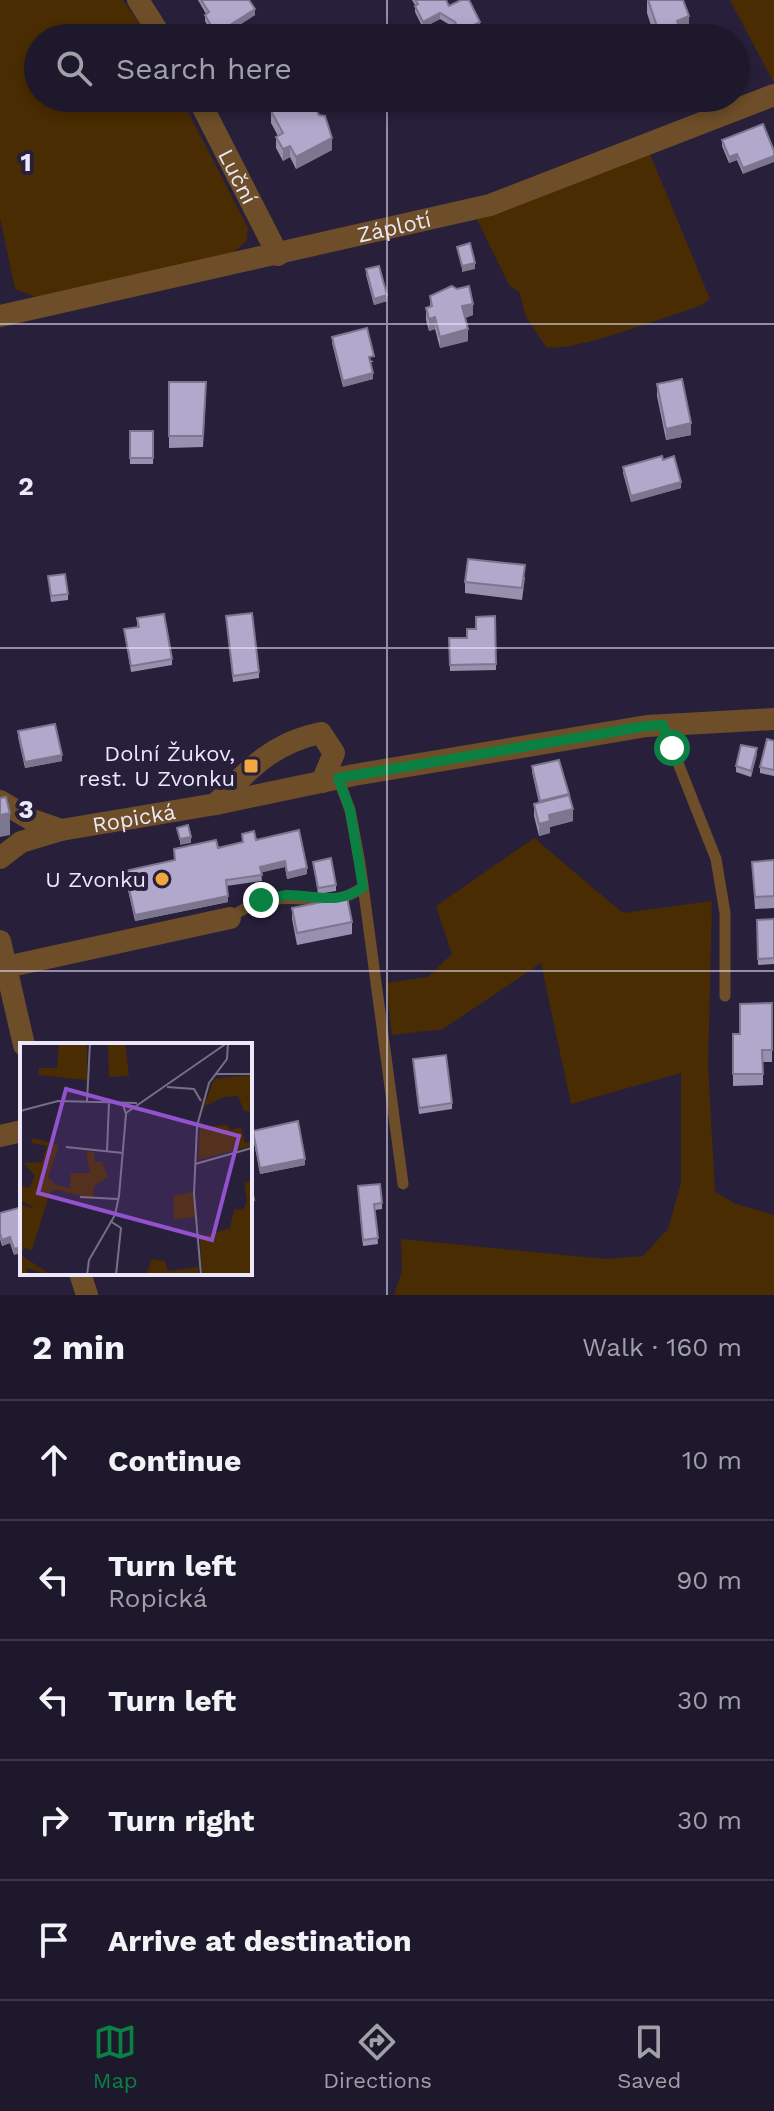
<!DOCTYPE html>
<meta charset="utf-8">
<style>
:root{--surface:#1e182c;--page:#262134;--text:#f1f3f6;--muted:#a1a0a9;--line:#3c3748;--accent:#0b8043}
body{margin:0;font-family:"Work Sans",sans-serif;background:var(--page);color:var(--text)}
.stop{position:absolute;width:24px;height:24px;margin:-18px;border:6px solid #0b8043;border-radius:50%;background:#fff}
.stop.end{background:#0b8043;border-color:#fff;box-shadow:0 2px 8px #0008}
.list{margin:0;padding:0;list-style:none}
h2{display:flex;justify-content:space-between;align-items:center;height:104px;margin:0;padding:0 32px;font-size:34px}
h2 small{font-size:26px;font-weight:400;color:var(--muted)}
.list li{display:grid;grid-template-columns:52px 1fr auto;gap:24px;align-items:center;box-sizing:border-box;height:120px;padding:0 32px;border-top:2px solid var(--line)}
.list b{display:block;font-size:30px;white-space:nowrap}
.list p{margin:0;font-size:26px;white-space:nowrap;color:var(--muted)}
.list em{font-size:26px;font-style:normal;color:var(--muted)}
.icon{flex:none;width:44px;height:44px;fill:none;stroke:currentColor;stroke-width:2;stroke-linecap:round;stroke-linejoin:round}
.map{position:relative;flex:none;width:774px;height:1295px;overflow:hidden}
.search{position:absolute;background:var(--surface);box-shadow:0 4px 12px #0003;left:24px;right:24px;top:24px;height:88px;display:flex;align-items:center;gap:20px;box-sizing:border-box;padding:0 28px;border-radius:44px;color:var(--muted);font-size:30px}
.sheet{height:704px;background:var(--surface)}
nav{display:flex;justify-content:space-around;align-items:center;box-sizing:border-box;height:112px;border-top:2px solid var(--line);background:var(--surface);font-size:22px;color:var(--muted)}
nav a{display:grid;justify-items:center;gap:4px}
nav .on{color:var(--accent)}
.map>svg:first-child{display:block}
</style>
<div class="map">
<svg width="774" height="1295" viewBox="0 0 774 1295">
<rect width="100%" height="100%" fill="#28203b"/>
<g fill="#492c01">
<polygon points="0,0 123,0 149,38 38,38 38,98 181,98 248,228 246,242 228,256 39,298 15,289 0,218"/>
<polygon points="730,0 774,0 774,83"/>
<path d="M648 149 710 299 700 306C667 316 573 353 546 347L525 315 520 293 509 285 477 219Z"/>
<polygon points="534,838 623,913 712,901 708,1065 715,1192 736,1204 774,1215 774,1295 394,1295 402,1271 401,1239 604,1259 643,1256 668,1229 681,1183 681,1073 571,1104 541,963 443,1029 392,1035 386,983 428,977 452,954 436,906"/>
</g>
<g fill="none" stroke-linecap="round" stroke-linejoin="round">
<g stroke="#6d4e28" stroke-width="11">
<polyline points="663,725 716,859 725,913 725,996"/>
<polyline points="338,778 350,810 360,863 403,1184"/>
<path d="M230 918C284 877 322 918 363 887"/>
</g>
<g stroke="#6d4e28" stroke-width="22">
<polyline points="138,0 162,38"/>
<path id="s1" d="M198 98 278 255"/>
<path id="s2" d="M0 316 490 205 774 95"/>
<polyline points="0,801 32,820 61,830"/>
<path d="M216 804C247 770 274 742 321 733L334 753 322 782"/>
<path id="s3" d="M0 858 21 842 61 830 216 804 354 775 647 726 774 719"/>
<polyline points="0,941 24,1045"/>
<polyline points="6,967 230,918"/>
<polyline points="0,1136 22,1131"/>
<polyline points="80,1273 87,1295"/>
</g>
</g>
<g fill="#9890af">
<polygon points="198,0 249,0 255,15 219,38 215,38 205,21 205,15 206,14"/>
<polygon points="412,0 446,0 449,6 480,28 460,38 455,28 440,19 423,28 415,12 415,5"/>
<polygon points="647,0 683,0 689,33 683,36 683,38 655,38 647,13"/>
<polygon points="300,109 332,150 296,169 290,157 283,161 276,148 276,137 278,136 271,123 271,111"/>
<polygon points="722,140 774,151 743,174 737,160 729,163 722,146"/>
<polygon points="366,269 387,301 374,305 366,275"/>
<polygon points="430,296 473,315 465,318 468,341 440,348 435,329 429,331 426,320 426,308 430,307"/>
<polygon points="332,337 374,362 371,362 373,379 343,387 332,343"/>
<polygon points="169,382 206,394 203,447 169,448"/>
<polygon points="657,384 691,435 666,440 657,396"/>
<rect x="130" y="431" width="23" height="33"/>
<polygon points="623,467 681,488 631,502 623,473"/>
<polygon points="48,576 68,594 68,600 51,602"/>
<polygon points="525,577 522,600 465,593 465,582"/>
<polygon points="226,616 259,672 259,678 233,682"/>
<polygon points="495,616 496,670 450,671 449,638 467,638 476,629"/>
<polygon points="137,618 172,659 172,665 131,672 124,629 137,627"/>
<polygon points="18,731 62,761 25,768 18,737"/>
<polygon points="774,741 774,776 760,773 760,767"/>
<polygon points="757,754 751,777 736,772 736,766"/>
<polygon points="532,766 573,821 550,827 550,833 539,836 534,816 534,804 539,803 532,772"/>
<polygon points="242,834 256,840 307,874 287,879 285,867 261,872 262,881 226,886 228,902 135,921 125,877 125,871 174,860 174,849 218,848 242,843"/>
<polygon points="774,860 774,908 755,909 752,862"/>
<polygon points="313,862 336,885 336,891 318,894"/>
<polygon points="292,908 352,922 352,934 297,945 292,919"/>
<polygon points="774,919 774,964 758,965 757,920"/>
<polygon points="772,1003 772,1062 763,1062 763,1085 733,1086 733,1034 740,1034"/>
<polygon points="413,1059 452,1103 452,1109 419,1114"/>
<polygon points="253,1131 305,1165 260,1174 253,1137"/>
<polygon points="358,1192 382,1203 382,1209 375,1210 378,1244 363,1246"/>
<polygon points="22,1207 14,1255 10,1243 2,1246 0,1239 0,1213"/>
</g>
<g fill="#7c768e">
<polygon points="255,9 255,15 219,38 216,38 216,34"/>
<polygon points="440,13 440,19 423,28 423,22"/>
<polygon points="689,16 689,33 683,36 683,38 677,38 677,21"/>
<polygon points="480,22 480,28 460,38 460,32"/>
<polygon points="332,138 332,150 296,169 296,157"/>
<polygon points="290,146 290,157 283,161 283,149"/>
<polygon points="737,154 737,160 729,163 729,157"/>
<polygon points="774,156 774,162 743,174 743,168"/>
<polygon points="475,263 475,269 462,272 462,266"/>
<polygon points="387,295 387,301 374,305 374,299"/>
<polygon points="473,304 473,315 462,318 462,306"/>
<polygon points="435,317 435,329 429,331 429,319"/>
<polygon points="468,329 468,341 440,348 440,337"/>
<polygon points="373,373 373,379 343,387 343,381"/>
<polygon points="691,423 691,435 666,440 666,429"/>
<polygon points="681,482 681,488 631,502 631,496"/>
<polygon points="757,748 757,754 751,777 751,771"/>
<polygon points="62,755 62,761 25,768 25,762"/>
<polygon points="573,809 573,821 550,827 550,833 539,836 539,824 549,815"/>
<polygon points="10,813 10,835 0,837 0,815"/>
<polygon points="191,837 191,843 180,845 180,839"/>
<polygon points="285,861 285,867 260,873 260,867"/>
<polygon points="307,868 307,874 287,879 287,873"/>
<polygon points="228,896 228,902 135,921 135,915"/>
<polygon points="305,1159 305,1165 260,1174 260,1168"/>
<polygon points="254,1200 254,1206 250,1207 250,1201"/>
<polygon points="10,1237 10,1243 2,1246 2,1240"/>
<polygon points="22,1247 22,1253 14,1255 14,1249"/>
</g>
<g fill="#b1a8cb" stroke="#7c768e" stroke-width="2">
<polygon points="201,0 249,0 255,9 216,34 205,15 209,12"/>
<polygon points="415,0 446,0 449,6 461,0 469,0 480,22 460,32 455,22 440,13 423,22 415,6 418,4"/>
<polygon points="648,0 683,0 689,16 677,21 683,35 677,38 661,38"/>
<polygon points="294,98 300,109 312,103 319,115 325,116 332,138 296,157 290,146 283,149 276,137 283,133 271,111"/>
<polygon points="763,124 774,151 774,156 743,168 737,154 729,157 722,140"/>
<polygon points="470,243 475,263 462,266 457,247"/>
<polygon points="379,266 387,295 374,299 366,269"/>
<polygon points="452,286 457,289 469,286 473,304 462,306 468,329 440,337 435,317 429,319 426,308 432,306 430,296"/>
<polygon points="367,328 374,356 369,357 373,373 343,381 332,337"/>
<polygon points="682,379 691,423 666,429 657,384"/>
<polygon points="169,382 206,382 203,436 169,436"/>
<rect x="130" y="431" width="23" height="27"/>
<polygon points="662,456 663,460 674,456 681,482 631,496 623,467"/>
<polygon points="468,559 525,565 522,588 465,582"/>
<polygon points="65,574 68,594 51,596 48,576"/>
<polygon points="252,613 259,672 233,676 226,616"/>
<polygon points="164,614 172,659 131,666 124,629 139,627 137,618"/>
<polygon points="495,616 496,664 450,665 449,638 467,638 467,629 476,629 476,617"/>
<polygon points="55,724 62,755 25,762 18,731"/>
<polygon points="767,739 774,741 774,770 760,767"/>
<polygon points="741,745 757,748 751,771 736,766"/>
<polygon points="559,760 569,794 540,801 532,766"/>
<polygon points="569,795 573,809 549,815 550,821 539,824 534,804"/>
<polygon points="6,797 10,813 0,815 0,798"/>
<polygon points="188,825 191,837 180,839 177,828"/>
<polygon points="299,830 307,868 287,873 285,861 260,867 262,875 226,880 228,896 135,915 125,871 175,860 174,849 216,840 218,848 243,842 242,834 254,831 256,840"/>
<polygon points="331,858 336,885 318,888 313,862"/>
<polygon points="774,860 774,896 755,897 752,862"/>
<polygon points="347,897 352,922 297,933 292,908"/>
<polygon points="774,919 774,958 758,959 757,920"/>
<polygon points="772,1003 772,1050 762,1050 763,1074 733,1074 733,1034 740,1034 740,1004"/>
<polygon points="446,1055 452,1103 419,1108 413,1059"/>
<polygon points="298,1121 305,1159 260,1168 253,1131"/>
<polygon points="250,1180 254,1200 250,1201"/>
<polygon points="380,1184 382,1203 374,1204 378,1238 363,1240 358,1186"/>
<polygon points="22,1207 22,1247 14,1249 10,1237 2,1240 0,1233 0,1213"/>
</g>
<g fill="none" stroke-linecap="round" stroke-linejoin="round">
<path stroke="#0b8043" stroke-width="10" d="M261 900C269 899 279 896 287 895 317 895 337 906 363 887L350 810 338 778 647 726 663 725 672 748"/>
</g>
<path fill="none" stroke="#ece8fa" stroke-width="2" stroke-opacity="0.55" d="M387 0V38M387 98V1295M0 324H774M0 648H774M0 971H774"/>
<g fill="#f1a640" stroke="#28203b" stroke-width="3">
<rect x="243" y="758" width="16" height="16" rx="4"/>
<circle cx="162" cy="879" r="8"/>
</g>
<g text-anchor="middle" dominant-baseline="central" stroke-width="8" stroke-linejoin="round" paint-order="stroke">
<g font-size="22" fill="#ece8fa" stroke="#28203b">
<text stroke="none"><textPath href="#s1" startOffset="88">Luční</textPath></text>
<text stroke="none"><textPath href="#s2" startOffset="404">Záplotí</textPath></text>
<text stroke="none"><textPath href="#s3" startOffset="142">Ropická</textPath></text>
</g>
<g font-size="22" fill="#ece8fa" stroke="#28203b" text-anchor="end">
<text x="235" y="753">Dolní Žukov,<tspan x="235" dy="25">rest. U Zvonku</tspan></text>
<text x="146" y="879">U Zvonku</text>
</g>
</g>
<g transform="translate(20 1043)">
<rect width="232" height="232" fill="#28203b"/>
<path d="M39 0H67V37L19 32V25H37ZM88 0H105L109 33 89 34ZM230 32 232 69 224 68 218 53 204 54 185 63 179 78 194 36ZM208 82 210 87 221 84 225 100 232 98V103L178 117 180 84ZM13 95 39 102 28 134 36 142 50 145 51 130H70L66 108 74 109 75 119H82L88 134 74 143 73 156 34 146 29 152 12 207 4 205 1 212 31 232 6 225 9 232 0 230V162L15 165 0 157V143L9 145 15 133 4 120 22 119 27 103 11 100ZM232 137V232H182L180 194 210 185 214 166 223 167 227 158 224 140ZM173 149 176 174 154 177 153 153ZM132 216 145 218 148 228 178 224V232H126Z" fill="#492c01"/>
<path fill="none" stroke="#767087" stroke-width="2" d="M196 31H232M147 44 174 46 181 58M67 58 70 0M0 68 38 58 117 60M106 70 207 0M46 104 103 110M87 109 89 59M175 121 232 105M60 154 98 156M90 178 101 185 96 232M67 232 69 217 95 172 99 153 106 71 102 59M181 232 174 151 177 83 189 40 207 16 208 0"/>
<path fill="#9252cb" fill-opacity="0.15" stroke="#9252cb" stroke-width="4" d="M46 46 219 93 192 197 18 150Z"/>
<rect width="232" height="232" fill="none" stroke="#ece8fa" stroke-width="4"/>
</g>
<g font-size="26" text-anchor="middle" font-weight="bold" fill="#ece8fa" stroke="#28203b" stroke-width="8" stroke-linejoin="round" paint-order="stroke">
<text x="26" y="171">1</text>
<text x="26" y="495">2</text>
<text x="26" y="818">3</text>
</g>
</svg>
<div class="stop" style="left:672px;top:748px"></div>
<div class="stop end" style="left:261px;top:900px"></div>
<div class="search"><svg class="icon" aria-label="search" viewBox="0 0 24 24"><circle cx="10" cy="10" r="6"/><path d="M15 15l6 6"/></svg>Search here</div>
</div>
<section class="sheet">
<h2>2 min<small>Walk · 160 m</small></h2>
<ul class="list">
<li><svg class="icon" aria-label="ahead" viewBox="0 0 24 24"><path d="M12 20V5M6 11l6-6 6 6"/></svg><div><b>Continue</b></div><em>10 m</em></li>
<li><svg class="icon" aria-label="left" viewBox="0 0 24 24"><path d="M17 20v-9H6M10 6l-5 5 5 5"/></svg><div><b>Turn left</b><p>Ropická</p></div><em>90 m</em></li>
<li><svg class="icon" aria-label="left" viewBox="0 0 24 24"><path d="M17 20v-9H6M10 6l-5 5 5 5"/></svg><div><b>Turn left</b></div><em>30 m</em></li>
<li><svg class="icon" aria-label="right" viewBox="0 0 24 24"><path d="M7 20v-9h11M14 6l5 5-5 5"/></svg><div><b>Turn right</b></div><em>30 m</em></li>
<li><svg class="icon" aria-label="arrive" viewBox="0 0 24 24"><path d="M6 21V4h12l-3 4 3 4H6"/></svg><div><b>Arrive at destination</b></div></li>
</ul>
</section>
<nav>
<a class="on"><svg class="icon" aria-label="map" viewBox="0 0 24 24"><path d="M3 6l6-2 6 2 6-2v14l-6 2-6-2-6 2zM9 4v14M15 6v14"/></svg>Map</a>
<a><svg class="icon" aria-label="directions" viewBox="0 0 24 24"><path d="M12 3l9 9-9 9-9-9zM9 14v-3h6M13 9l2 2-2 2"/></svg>Directions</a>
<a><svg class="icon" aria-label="saved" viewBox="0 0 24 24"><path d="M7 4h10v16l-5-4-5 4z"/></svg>Saved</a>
</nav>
